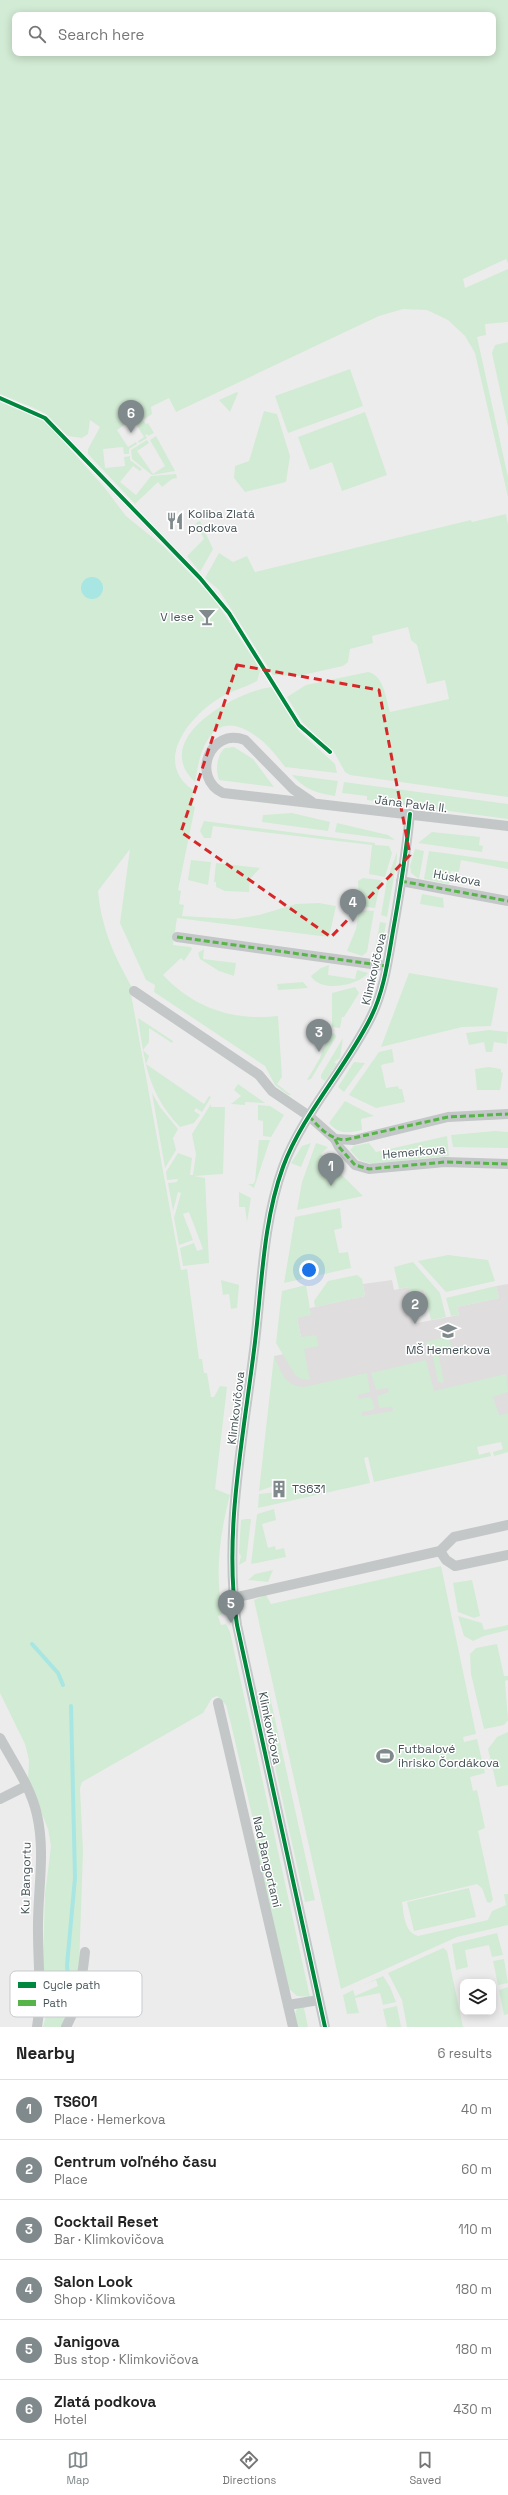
<!DOCTYPE html>
<meta charset="utf-8">
<style>
:root{--surface:#fff;--page:#f6f6f6;--text:#222;--muted:#767676;--line:#e0e0e0;--accent:#80898b}
body{margin:0;font-family:"Space Grotesk",sans-serif;background:var(--page);color:var(--text)}
.controls{position:absolute;right:12px;bottom:12px;display:grid;overflow:hidden;border-radius:8px;box-shadow:0 2px 10px #0003}
.controls button{width:36px;height:36px;display:grid;place-items:center;padding:0;border:0;border-bottom:1px solid var(--line);background:var(--surface);color:var(--text);font:20px sans-serif}
.you{position:absolute;left:309px;top:1270px;width:14px;height:14px;margin:-10px;border:3px solid #fff;border-radius:50%;background:#1a73e8;box-shadow:0 0 0 6px #1a73e833}
.badge{display:grid;place-items:center;width:26px;height:26px;border-radius:50%;background:var(--accent);color:#fff;font-size:13px;font-weight:700}
.pin{position:absolute;translate:-50% -33px;filter:drop-shadow(0 1px 2px #0008)}
.pin::after{content:'';position:absolute;top:21px;width:14px;height:12px;background:inherit;clip-path:polygon(0 0,100% 0,50% 100%)}
.list{margin:0;padding:0;list-style:none}
h2{display:flex;justify-content:space-between;align-items:center;height:52px;margin:0;padding:0 16px;font-size:17px}
h2 small{font-size:13px;font-weight:400;color:var(--muted)}
.list li{display:grid;grid-template-columns:26px 1fr auto;gap:12px;align-items:center;box-sizing:border-box;height:60px;padding:0 16px;border-top:1px solid var(--line)}
.list b{display:block;font-size:15px;white-space:nowrap}
.list p{margin:0;font-size:13px;white-space:nowrap;color:var(--muted)}
.list em{font-size:13px;font-style:normal;color:var(--muted)}
.icon{flex:none;width:22px;height:22px;fill:none;stroke:currentColor;stroke-width:2;stroke-linecap:round;stroke-linejoin:round}
.map{position:relative;flex:none;width:508px;height:2027px;overflow:hidden}
.search{position:absolute;background:var(--surface);box-shadow:0 2px 10px #0003;left:12px;right:12px;top:12px;height:44px;display:flex;align-items:center;gap:10px;box-sizing:border-box;padding:0 14px;border-radius:8px;color:var(--muted);font-size:15px}
.sheet{height:412px;background:var(--surface)}
nav{display:flex;justify-content:space-around;align-items:center;box-sizing:border-box;height:56px;border-top:1px solid var(--line);background:var(--surface);font-size:11px;color:var(--muted)}
nav a{display:grid;justify-items:center;gap:2px}
nav .on{color:var(--accent)}
.map>svg:first-child{display:block}
</style>
<div class="map">
<svg width="508" height="2027" viewBox="0 0 508 2027">
<rect width="100%" height="100%" fill="#edecec"/>
<polygon fill="#dfddde" points="392,1280 394,1290 409,1287 424,1290 427,1303 413,1307 417,1323 459,1315 457,1307 499,1298 496,1286 508,1284 508,1420 315,1439 281,1413 274,1356 284,1354 301,1337 297,1318 310,1308 365,1296 363,1284"/>
<g fill="#d2ebd4" fill-rule="evenodd">
<path d="M0 0H508V263L506 259 463 279 465 288 508 269V322L485 324 486 335 477 337 508 477V497L475 353 465 336 448 320 427 310 403 309 379 316 176 412 169 398 151 407 152 414 143 420 146 424 148 423 154 433 148 436 147 434 145 435 147 438 139 443 138 441 144 437 133 419 117 430 128 447 136 442 137 444 129 449V454H124L123 447 103 449 105 468 125 466 124 457 130 456V460L142 469 140 471 133 466 120 482 136 495 151 476 176 474 177 478 172 479 162 487 158 482 135 504 88 454V449L100 427 90 420 88 434 82 438 68 436 46 414 34 408 0 394ZM15 15H493V53H15Z"/>
<polygon points="508,342 508,427 492,353 495,345"/>
<polygon points="350,369 363,406 288,433 275,396"/>
<polygon points="237,392 238,393 230,412 219,400"/>
<path d="M0 402 41 419 54 431 104 487 126 516 163 546 213 597 256 663 260 671 257 681C245 688 230 691 218 699 188 718 153 762 193 790V806L195 807 178 890 181 891 179 904 184 905 182 916 235 919 259 915 296 904 319 903 336 906 329 937 177 918 173 945 191 947 192 949 184 961 181 958 163 975C194 1008 233 1021 278 1016L282 1077 277 1084 291 1095H288L275 1085 265 1066 154 992 155 985 146 980 120 923 130 849 98 891C102 931 115 957 134 991L131 994 181 1270 187 1269 199 1359H202L204 1373H207L211 1397H214L220 1386 227 1387 215 1489 230 1495C220 1533 214 1575 223 1614L218 1616 221 1625 226 1624 230 1632 310 1997 297 1996 288 1988 255 1843 257 1837 231 1724 226 1705 217 1696 212 1698 203 1713 82 1782 80 1788 83 1851 79 1968 75 1995 62 2027H43L49 2005 43 1961 45 1894 51 1846 48 1829 28 1780 29 1760 25 1744 0 1693Z"/>
<polygon points="264,411 277,414 290,456 286,482 245,492 234,478 235,466 249,461"/>
<polygon points="365,412 387,475 342,491 332,462 310,470 298,437"/>
<polygon points="156,436 175,471 152,475 132,459 131,450 147,440 149,443 137,451 153,474 165,466 150,440"/>
<path d="M506 514 508 525V797L350 775 345 772 334 752 303 723 287 697 306 685 368 672C384 675 386 699 390 712L449 699 445 680 427 684 417 645 411 640 408 627 372 636 373 643 350 649 348 662 343 666 298 676 273 675 219 590 205 578 219 553 233 562 247 556 255 572 471 520 472 522Z"/>
<polygon points="200,521 213,549 200,572 187,556 204,539 196,523"/>
<path d="M271 687 299 731 335 764 337 773 285 767C278 758 270 747 261 740 216 704 201 742 195 782 149 739 235 692 271 687Z"/>
<path d="M234 747 253 759 274 787 219 780C215 770 217 754 225 748Z"/>
<path d="M292 775 338 781 335 796C316 793 306 790 292 775Z"/>
<polygon points="344,782 508,804 508,819 367,800 367,796 342,793"/>
<polygon points="292,813 330,822 328,831 262,822 263,815"/>
<polygon points="204,821 375,843 375,845 389,846 392,853 385,877 369,874 372,845 213,826 211,838 204,838 200,831"/>
<polygon points="337,823 388,835 395,840 335,832"/>
<polygon points="432,832 480,837 479,845 483,846 482,852 418,843"/>
<polygon points="415,849 424,851 419,879 411,873 410,866"/>
<polygon points="429,851 508,862 508,869 461,860 459,872 451,871 449,884 424,879"/>
<polygon points="397,852 397,859 387,917 381,915 387,880"/>
<polygon points="191,860 211,862 208,885 188,880"/>
<polygon points="216,863 260,868 250,879 249,892 225,891 216,887 216,882 214,882"/>
<polygon points="363,878 381,880 375,908 359,906 358,881"/>
<polygon points="422,894 443,898 444,908 420,904"/>
<polygon points="359,910 374,911 367,952 362,956 347,951 356,929"/>
<polygon points="380,922 386,923 382,948 374,956"/>
<polygon points="204,949 203,959 236,963 234,976 219,971 200,959 198,953"/>
<path d="M329 965 328 975 355 979 357 970 368 973C358 986 320 993 311 976L321 968Z"/>
<polygon points="409,973 498,988 491,1026 462,1027 381,1047"/>
<polygon points="303,982 308,988 278,990 277,984"/>
<polygon points="355,987 359,993 344,1017 342,1017 340,1028 332,1027 332,993"/>
<path d="M138 1018 173 1041 172 1043 149 1028V1042L143 1050 149 1056 146 1064 204 1104 209 1096 211 1097 202 1112 196 1108 194 1111 200 1115 194 1123 180 1127C148 1094 144 1060 138 1018Z"/>
<polygon points="489,1030 508,1032 507,1044 494,1042 492,1052 486,1052 484,1042 469,1045 466,1033"/>
<polygon points="329,1032 335,1034 336,1037 311,1079 307,1080 320,1058"/>
<polygon points="343,1038 340,1058 334,1062 337,1064 325,1081 321,1078 321,1075"/>
<polygon points="392,1049 394,1062 381,1065 386,1088 398,1086 399,1089 402,1089 405,1102 376,1108 349,1095 379,1052"/>
<polygon points="354,1062 365,1063 344,1092 338,1087"/>
<polygon points="489,1067 501,1069 501,1072 503,1073 500,1090 477,1090 475,1069"/>
<polygon points="238,1084 265,1103 245,1102 245,1105 231,1104 241,1096 234,1090"/>
<polygon points="152,1093 160,1107 178,1129 173,1138 176,1150 165,1168"/>
<path d="M345 1101 374 1116 361 1119 362 1130C349 1133 339 1135 329 1123Z"/>
<polygon points="211,1104 211,1107 225,1107 223,1174 194,1176 205,1178 209,1263 183,1266 180,1248 194,1243 197,1251 203,1249 189,1212 183,1214 193,1240 179,1245 174,1218 181,1193 178,1192 173,1211 168,1183 177,1182 178,1179 167,1180 166,1172 178,1153 192,1158 190,1175 193,1175 196,1154 192,1134"/>
<polygon points="258,1105 270,1106 284,1115 271,1137 263,1136 263,1121 258,1120"/>
<polygon points="495,1131 508,1132 508,1148 453,1147 451,1135"/>
<polygon points="447,1136 449,1156 372,1164 359,1160 350,1150 354,1146 369,1143 376,1152"/>
<polygon points="259,1140 270,1140 254,1188 248,1184 253,1184 255,1181"/>
<polygon points="311,1143 301,1167 291,1163 302,1146"/>
<polygon points="316,1143 328,1147 321,1154 363,1196 297,1210 302,1182"/>
<polygon points="239,1192 251,1198 247,1222 245,1207 239,1207"/>
<polygon points="340,1208 342,1228 334,1230 339,1253 348,1252 351,1268 284,1283 295,1217"/>
<polygon points="448,1255 488,1260 495,1281 446,1292 418,1261"/>
<polygon points="413,1262 440,1293 446,1317 431,1320 424,1290 410,1293 408,1287 399,1289 394,1267"/>
<polygon points="357,1275 362,1279 365,1296 315,1307 314,1301 328,1281"/>
<polygon points="221,1280 239,1285 237,1308 231,1309 229,1294 223,1295"/>
<polygon points="306,1285 311,1315 297,1318 301,1337 316,1335 319,1346 304,1349 310,1380 301,1379 295,1375 276,1343 282,1291"/>
<polygon points="496,1286 499,1298 457,1307 459,1315 451,1316 446,1298"/>
<polygon points="449,1336 451,1347 438,1351 444,1383 438,1382 432,1353 428,1352 426,1342"/>
<path d="M274 1356C281 1371 285 1387 304 1387L367 1373 370 1392 358 1395V1399L371 1397 375 1408 373 1410 362 1412V1416L393 1411 392 1407 379 1408 377 1396 389 1392 388 1388 376 1390 371 1373 426 1360 434 1391 506 1374 508 1392 493 1397 499 1415 508 1414V1452L494 1456 493 1452 503 1449 501 1442 477 1447 479 1455 490 1452 491 1456 374 1482 368 1457 364 1458 370 1483 258 1508 259 1494 286 1491 284 1482 259 1491Z"/>
<polygon points="274,1509 276,1520 262,1524 268,1548 275,1546 276,1550 284,1548 286,1557 251,1564 257,1514"/>
<polygon points="246,1519 251,1519 246,1561 239,1565 241,1556 239,1553 241,1520"/>
<path d="M441 1566 476 1734 463 1737 464 1742 477 1739 485 1773 470 1777 473 1791 477 1790 485 1828 478 1831 493 1900 490 1903 487 1902 482 1888 477 1884 402 1902C404 1914 404 1932 418 1936L488 1920 492 1911 506 1905 504 1894H508V1925L457 1937 341 1989 254 1600 266 1595 271 1604Z"/>
<polygon points="273,1570 268,1582 248,1580 255,1574"/>
<polygon points="472,1580 480,1616 474,1618 458,1612 453,1583"/>
<polygon points="458,1616 482,1623 484,1630 508,1625 508,1630 484,1636 473,1641 464,1636"/>
<polygon points="497,1644 504,1676 508,1676 508,1680 505,1681 508,1720 504,1725 484,1729 471,1674 470,1654 476,1648"/>
<polygon points="269,1692 315,1900 305,1902 259,1694"/>
<polygon points="508,1732 508,1785 497,1787 488,1749 497,1737"/>
<polygon points="469,1888 476,1917 414,1931 407,1902"/>
<polygon points="497,1933 503,1955 492,1957 489,1945 465,1950 468,1967 456,1970 452,1944"/>
<polygon points="443,1948 447,1951 463,2027 407,2027 402,2000 388,1973"/>
<polygon points="504,1959 508,1983 498,1985 493,1961"/>
<polygon points="383,1976 390,1987 396,2002 383,2005 380,1993 355,1998 359,2013 347,2014 343,1995 353,1990 355,1996 378,1986 376,1980 363,1985"/>
<polygon points="508,1987 508,2014 504,2015 499,1990"/>
<path d="M311 2005 304 2008 308 2027H297C295 2020 293 2012 299 2007Z"/>
<polygon points="397,2006 401,2027 387,2027 383,2009"/>
</g>
<circle fill="#a8e6e3" cx="92" cy="588" r="11"/>
<g fill="none" stroke-linecap="round" stroke-linejoin="round">
<g stroke="#a8e6e3" stroke-width="4">
<polyline points="32,1644 58,1673 63,1685"/>
<polyline points="69,1992 67,1965 75,1878 71,1706"/>
</g>
<g stroke="#c3c7c8" stroke-width="10">
<path d="M312 802 293 789 245 740C209 727 191 778 223 793L508 826"/>
<polyline points="401,881 508,901"/>
<polyline points="177,937 386,966"/>
<polyline points="134,991 259,1075 272,1091 309,1116 335,1139 354,1140 448,1117 508,1114"/>
<polyline points="335,1139 339,1147 355,1165 369,1169 445,1162 508,1164"/>
<polyline points="440,1551 446,1560 455,1566 508,1555"/>
<polyline points="233,1598 440,1551 454,1537 508,1525"/>
<polyline points="218,1703 293,2027"/>
<path d="M0 1738C13 1762 31 1787 37 1815 46 1854 37 1893 38 1933 38 1964 42 1996 37 2027"/>
<polyline points="0,1799 26,1786"/>
<polyline points="288,2005 319,2000"/>
<path d="M66 2027C79 2003 82 1979 85 1952"/>
<path d="M325 2027 237 1625C223 1532 244 1435 255 1342 262 1284 263 1222 283 1167 302 1115 346 1068 371 1017 384 991 388 960 393 931 400 892 406 853 410 814"/>
</g>
<g stroke="#57b448" stroke-width="3" stroke-dasharray="6 3" stroke-linecap="butt">
<polyline points="401,881 508,901"/>
<polyline points="177,937 386,966"/>
<path d="M309 1116C320 1128 328 1138 344 1140L448 1117 508 1114"/>
<polyline points="335,1139 339,1147 355,1165 369,1169 445,1162 508,1164"/>
</g>
<g stroke="#fff" stroke-width="6">
<g id="cycleway">
<polyline points="0,398 45,418 200,578 229,613 299,725 330,752"/>
<path d="M325 2027 237 1625C223 1532 244 1435 255 1342 262 1284 263 1222 283 1167 302 1115 346 1068 371 1017 384 991 388 960 393 931 400 892 406 853 410 814"/>
</g>
</g>
<use href="#cycleway" stroke="#00873e" stroke-width="4"/>
</g>
<path fill="none" stroke="#d62828" stroke-width="3" stroke-dasharray="8 5" stroke-linejoin="round" d="M237 665 379 690 410 855 331 937 181 832Z"/>
<defs>
<g id="restaurant-bare" transform="scale(1.38)"><path d="M-5-6h1v4h1v-4h1v4h1v-4h1v5L-1.5 .5V6h-2V.5L-5-1ZM5-6V6H3V1.5H1.5Q1.5-4 5-6Z" fill="#80898b" stroke="#fff" stroke-width="2.5" paint-order="stroke"/></g>
<g id="bar-bare" transform="scale(1.38)"><path d="M-6-5H6L.8 .8V4.5H3.5V6h-7V4.5H-.8V.8Z" fill="#80898b" stroke="#fff" stroke-width="2.5" paint-order="stroke"/></g>
<g id="school-bare" transform="scale(1.38)"><path d="M0-5L7-2L0 1L-7-2ZM-4 1L0 2.5L4 1V4Q0 6-4 4Z" fill="#80898b" stroke="#fff" stroke-width="2.5" paint-order="stroke"/></g>
<g id="building-bare" transform="scale(1.38)"><path d="M-4-6H4V6H1V3H-1V6H-4ZM-2.5-4.3h1.7v1.8h-1.7ZM.8-4.3h1.7v1.8H.8ZM-2.5-1h1.7V.8h-1.7ZM.8-1h1.7V.8H.8Z" fill="#80898b" stroke="#fff" stroke-width="2.5" paint-order="stroke"/></g>
<g id="stadium-bare" transform="scale(1.38)"><path d="M0-5a6.5 5 0 1 0 0 10a6.5 5 0 1 0 0-10ZM-3.5-1.8h7v3.6h-7Z" fill="#80898b" stroke="#fff" stroke-width="2.5" paint-order="stroke"/></g>
</defs>
<g fill-rule="evenodd">
<use href="#restaurant-bare" x="175" y="521"/>
<use href="#bar-bare" x="207" y="617"/>
<use href="#school-bare" x="448" y="1331"/>
<use href="#building-bare" x="279" y="1489"/>
<use href="#stadium-bare" x="385" y="1756"/>
</g>
<g text-anchor="middle" dominant-baseline="central" stroke-width="3" stroke-linejoin="round" paint-order="stroke">
<g font-size="12" fill="#455357" stroke="#fff" text-anchor="start">
<text x="188" y="514">Koliba Zlatá<tspan x="188" dy="14">podkova</tspan></text>
<text x="194" y="617" text-anchor="end">V lese</text>
<text x="448" y="1350" text-anchor="middle">MŠ Hemerkova</text>
<text x="292" y="1489">TS631</text>
<text x="398" y="1749">Futbalové<tspan x="398" dy="14">ihrisko Čordákova</tspan></text>
</g>
<g font-size="12" fill="#455357" stroke="#fff">
<text transform="translate(411 804) rotate(7)">Jána Pavla II.</text>
<text transform="translate(457 878) rotate(10)">Húskova</text>
<text transform="translate(374 969) rotate(-77)">Klimkovičova</text>
<text transform="translate(414 1152) rotate(-5)">Hemerkova</text>
<text transform="translate(236 1408) rotate(-83)">Klimkovičova</text>
<text transform="translate(270 1728) rotate(78)">Klimkovičova</text>
<text transform="translate(267 1862) rotate(77)">Nad Bangortami</text>
<text transform="translate(26 1878) rotate(-89)">Ku Bangortu</text>
</g>
</g>
<rect x="10" y="1971" width="132" height="46" rx="6" fill="#fff" stroke="#c7cbcd" stroke-width="1"/>
<rect x="18" y="1982" width="18" height="6" fill="#00873e"/>
<rect x="18" y="2000" width="18" height="6" fill="#57b448"/>
<g font-size="11" fill="#455357">
<text x="43" y="1989">Cycle path</text>
<text x="43" y="2007">Path</text>
</g>
</svg>
<div class="controls">
<button><svg class="icon" aria-label="layers" viewBox="0 0 24 24"><path d="M12 4l9 5-9 5-9-5zM3 14l9 5 9-5"/></svg></button>
</div>
<div class="you"></div>
<div class="pin badge" style="left:331px;top:1186px">1</div>
<div class="pin badge" style="left:415px;top:1324px">2</div>
<div class="pin badge" style="left:319px;top:1052px">3</div>
<div class="pin badge" style="left:353px;top:922px">4</div>
<div class="pin badge" style="left:231px;top:1623px">5</div>
<div class="pin badge" style="left:131px;top:433px">6</div>
<div class="search"><svg class="icon" aria-label="search" viewBox="0 0 24 24"><circle cx="10" cy="10" r="6"/><path d="M15 15l6 6"/></svg>Search here</div>
</div>
<section class="sheet">
<h2>Nearby<small>6 results</small></h2>
<ul class="list">
<li><span class="badge">1</span><div><b>TS601</b><p>Place · Hemerkova</p></div><em>40 m</em></li>
<li><span class="badge">2</span><div><b>Centrum voľného času</b><p>Place</p></div><em>60 m</em></li>
<li><span class="badge">3</span><div><b>Cocktail Reset</b><p>Bar · Klimkovičova</p></div><em>110 m</em></li>
<li><span class="badge">4</span><div><b>Salon Look</b><p>Shop · Klimkovičova</p></div><em>180 m</em></li>
<li><span class="badge">5</span><div><b>Janigova</b><p>Bus stop · Klimkovičova</p></div><em>180 m</em></li>
<li><span class="badge">6</span><div><b>Zlatá podkova</b><p>Hotel</p></div><em>430 m</em></li>
</ul>
</section>
<nav>
<a class="on"><svg class="icon" aria-label="map" viewBox="0 0 24 24"><path d="M3 6l6-2 6 2 6-2v14l-6 2-6-2-6 2zM9 4v14M15 6v14"/></svg>Map</a>
<a><svg class="icon" aria-label="directions" viewBox="0 0 24 24"><path d="M12 3l9 9-9 9-9-9zM9 14v-3h6M13 9l2 2-2 2"/></svg>Directions</a>
<a><svg class="icon" aria-label="saved" viewBox="0 0 24 24"><path d="M7 4h10v16l-5-4-5 4z"/></svg>Saved</a>
</nav>
